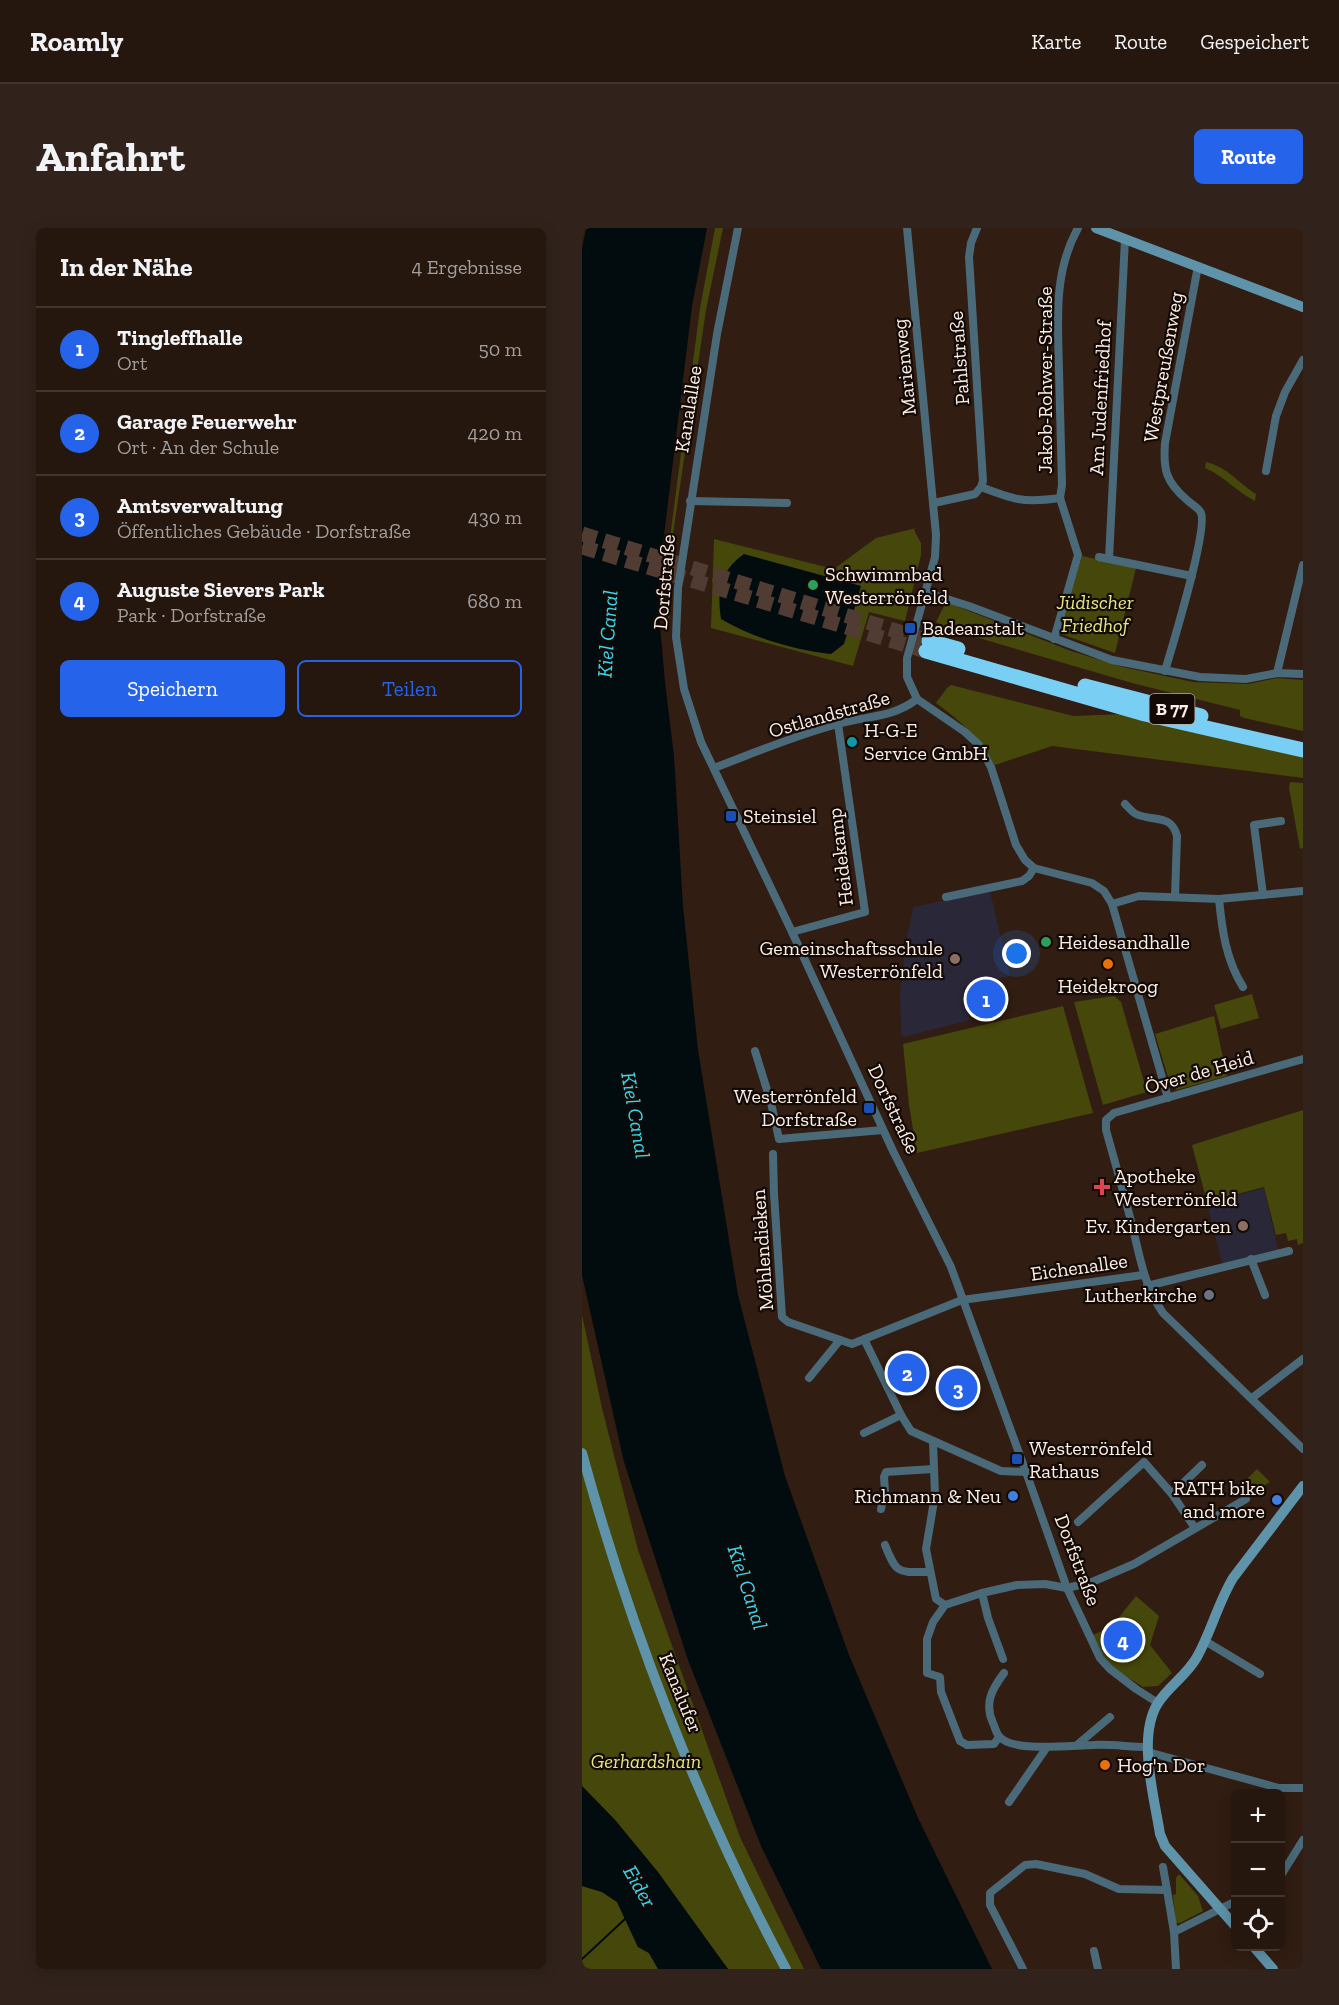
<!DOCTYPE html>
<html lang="de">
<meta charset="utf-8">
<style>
:root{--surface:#25160e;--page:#31231c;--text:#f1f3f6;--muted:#a39f9e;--line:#42352e;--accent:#2563eb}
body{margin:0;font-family:"Zilla Slab",serif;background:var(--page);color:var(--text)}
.controls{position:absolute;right:18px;bottom:18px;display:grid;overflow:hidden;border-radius:9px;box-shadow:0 3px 15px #0003}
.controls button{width:54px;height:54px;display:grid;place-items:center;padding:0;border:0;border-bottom:2px solid var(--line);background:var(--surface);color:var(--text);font:30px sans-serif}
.you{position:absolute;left:435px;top:726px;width:21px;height:21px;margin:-15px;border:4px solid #fff;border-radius:50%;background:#1a73e8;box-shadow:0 0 0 9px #1a73e833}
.badge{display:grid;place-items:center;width:39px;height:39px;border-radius:50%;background:var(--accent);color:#fff;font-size:20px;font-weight:700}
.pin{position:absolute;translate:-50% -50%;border:3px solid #fff;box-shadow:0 2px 6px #0006}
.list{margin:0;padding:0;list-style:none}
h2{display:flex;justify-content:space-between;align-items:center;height:78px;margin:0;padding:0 24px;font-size:26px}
h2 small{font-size:20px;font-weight:400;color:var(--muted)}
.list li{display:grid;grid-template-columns:39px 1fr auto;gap:18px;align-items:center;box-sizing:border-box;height:84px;padding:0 24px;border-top:2px solid var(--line)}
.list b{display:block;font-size:22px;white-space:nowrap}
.list p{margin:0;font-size:20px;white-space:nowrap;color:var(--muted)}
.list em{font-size:20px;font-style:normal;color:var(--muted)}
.actions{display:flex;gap:12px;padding:18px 24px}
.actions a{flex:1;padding:14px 0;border:2px solid var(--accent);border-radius:9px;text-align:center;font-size:21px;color:var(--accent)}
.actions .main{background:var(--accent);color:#fff}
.icon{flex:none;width:33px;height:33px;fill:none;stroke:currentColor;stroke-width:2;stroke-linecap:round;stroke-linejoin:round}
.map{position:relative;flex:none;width:721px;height:1741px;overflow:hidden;border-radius:9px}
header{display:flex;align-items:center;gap:36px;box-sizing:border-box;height:84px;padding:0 30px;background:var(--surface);border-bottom:2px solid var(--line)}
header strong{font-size:28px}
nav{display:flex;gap:33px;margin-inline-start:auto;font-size:21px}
.intro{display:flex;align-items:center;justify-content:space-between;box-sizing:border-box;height:144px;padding:0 36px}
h1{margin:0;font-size:42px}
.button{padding:15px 27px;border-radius:9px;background:var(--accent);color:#fff;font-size:21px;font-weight:700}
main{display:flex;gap:36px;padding:0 36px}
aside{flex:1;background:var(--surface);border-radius:9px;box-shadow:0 3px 15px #0003}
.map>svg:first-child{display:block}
</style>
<header>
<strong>Roamly</strong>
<nav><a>Karte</a><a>Route</a><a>Gespeichert</a></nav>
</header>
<div class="intro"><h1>Anfahrt</h1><a class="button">Route</a></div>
<main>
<aside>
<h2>In der Nähe<small>4 Ergebnisse</small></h2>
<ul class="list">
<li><span class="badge">1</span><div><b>Tingleffhalle</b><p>Ort</p></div><em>50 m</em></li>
<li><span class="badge">2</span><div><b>Garage Feuerwehr</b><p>Ort · An der Schule</p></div><em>420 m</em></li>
<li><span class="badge">3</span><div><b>Amtsverwaltung</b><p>Öffentliches Gebäude · Dorfstraße</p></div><em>430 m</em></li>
<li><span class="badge">4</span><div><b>Auguste Sievers Park</b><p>Park · Dorfstraße</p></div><em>680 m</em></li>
</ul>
<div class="actions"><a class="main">Speichern</a><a>Teilen</a></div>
</aside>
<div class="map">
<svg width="721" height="1741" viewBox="0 0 721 1741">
<rect width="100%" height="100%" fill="#311d12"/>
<g fill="#2a2738">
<polygon points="408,663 428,748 381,760 388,792 322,809 319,806 318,764 324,714 331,679"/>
<polygon points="682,960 696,1021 640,1036 625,975"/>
</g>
<g fill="#46470b">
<polygon points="133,0 141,0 124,82 88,326 87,401 84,361 86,325 118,80"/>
<path d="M624 234C647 240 655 254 674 266L673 273C655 264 642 248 623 240Z"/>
<polygon points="334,300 332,302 339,315 339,327 323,393 287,384 271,438 129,400 132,311 252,341 294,310"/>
<polygon points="500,328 554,340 533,425 476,405"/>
<polygon points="364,374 489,423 541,439 611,454 666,456 695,450 721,452 721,503 662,490 658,488 658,482 550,455 363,400 354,394"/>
<path d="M369 457 491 488 543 486 721 528V550L470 518 413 537C396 509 380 494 354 475L365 460Z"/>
<polygon points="708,554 721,555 721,620 718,621 707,560"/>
<polygon points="670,766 677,790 639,801 632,777"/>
<polygon points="532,768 539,774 565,864 521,877 492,774"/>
<polygon points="481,778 511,885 335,925 327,877 321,816"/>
<polygon points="632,788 645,848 595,862 589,859 573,806"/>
<polygon points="721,882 721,1015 716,1017 715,1011 706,1013 704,1005 694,1007 682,959 625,974 610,917"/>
<polygon points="0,1087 20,1180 56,1322 158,1609 222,1741 146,1741 34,1593 0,1558"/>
<polygon points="675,1241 688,1254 662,1270 655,1261"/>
<polygon points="554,1368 577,1388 568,1417 590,1445 576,1458 561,1459 531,1440 521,1428 511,1407 530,1398"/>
<polygon points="597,1646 616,1668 621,1683 598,1695 594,1695 591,1667 594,1666 594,1650"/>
<polygon points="0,1658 20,1664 35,1674 56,1719 67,1725 76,1741 0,1741"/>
</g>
<g fill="#020c0f">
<polygon points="4,0 125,0 110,78 80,324 77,362 78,397 83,454 92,528 101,678 116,822 156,1067 203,1248 267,1427 336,1590 410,1741 239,1741 179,1618 106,1432 42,1234 0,1047 0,20"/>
<path d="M162 326 279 358 262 416 249 426C213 422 171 410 139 391 135 363 137 344 162 326Z"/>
<polygon points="0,1558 34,1593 76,1644 146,1741 76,1741 67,1725 56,1719 35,1674 20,1664 0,1658"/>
</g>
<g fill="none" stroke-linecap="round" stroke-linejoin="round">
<polyline stroke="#020c0f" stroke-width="2" points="0,1731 43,1691"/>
<g stroke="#503c32" stroke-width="15" stroke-dasharray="15 8" stroke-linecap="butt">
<polyline points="0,306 347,413"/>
<polyline points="0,319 344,423"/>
</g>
<g stroke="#4a6a79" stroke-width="8">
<polyline points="156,0 135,106 96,360 94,409 102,461 119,514 210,704 311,923 369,1039 444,1244 485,1360 518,1430 528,1441 554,1461 576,1475"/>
<polyline points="325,0 354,307 353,329 325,430 325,449 335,471 383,504 397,517 409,539 434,617 443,632 452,640 510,655 522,663 530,676 586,870"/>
<polyline points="395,0 389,15 387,29 401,253 399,259"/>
<polyline points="684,243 694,188 703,164 721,132"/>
<path d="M399 259C433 272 441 275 478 270"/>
<polyline points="108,273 205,275"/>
<polyline points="352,275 393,266 399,259"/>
<polyline points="517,329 610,348"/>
<polyline points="527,331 543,11"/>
<polyline points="343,364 387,378 530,432 618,449 664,451 695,445 721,446"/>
<path d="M472 411 496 327 478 270 480 257C479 219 478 181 477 143 476 93 471 45 496 0"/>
<path d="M583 443C590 419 626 302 619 285 617 280 609 276 605 272 584 254 581 242 583 215L616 38"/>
<polyline points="695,445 721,337"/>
<path d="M132 540C172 525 214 507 256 496 283 488 311 490 335 471"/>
<path d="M543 576C546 579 550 584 554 586 571 594 589 585 595 608L593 668"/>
<polyline points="681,667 672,597 699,593"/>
<polyline points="364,669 440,653 447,648 452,640"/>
<path d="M637 671C640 702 644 732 661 759"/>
<polyline points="530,676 557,668 637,671 721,663"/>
<polyline points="210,704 283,684 256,496"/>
<polyline points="173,823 189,875 197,911 301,902"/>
<path d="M721 831 532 885 524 892V902C533 934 542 966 550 997 558 1029 562 1058 581 1085L721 1221"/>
<polyline points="191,926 192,966 200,1089 206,1094 270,1116 380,1072 561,1047"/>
<polyline points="669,1031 683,1067"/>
<polyline points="565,1058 707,1023"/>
<polyline points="282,1111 319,1187 329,1203 419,1243 444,1244"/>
<polyline points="227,1150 258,1112"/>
<polyline points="670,1170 721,1131"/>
<polyline points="282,1205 319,1187"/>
<polyline points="351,1213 353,1267 344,1321 354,1371 363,1377"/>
<polyline points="590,1266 620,1237"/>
<polyline points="299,1281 303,1263 302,1249 304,1244 351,1241"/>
<polyline points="496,1294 562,1234 590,1266 613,1300"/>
<path d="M303 1317C315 1347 316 1344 347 1344"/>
<polyline points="400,1365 406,1390 421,1431"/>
<polyline points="623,1413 678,1446"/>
<path d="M422 1445C410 1461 402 1475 411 1495 413 1499 414 1505 417 1508 429 1525 491 1517 511 1517 529 1516 548 1519 566 1519"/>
<polyline points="417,1509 412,1516 385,1517 378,1513 359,1464 358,1449 345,1445 345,1411 351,1394 363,1377 400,1365 435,1357 463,1356 485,1360 510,1354 552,1336 664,1271"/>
<polyline points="495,1517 528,1489"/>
<polyline points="566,1524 697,1560 721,1560"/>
<polyline points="427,1574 465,1519"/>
<polyline points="581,1639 585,1662"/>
<polyline points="698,1649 721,1612"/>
<polyline points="592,1704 654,1673"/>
<polyline points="512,1723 516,1741"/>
<polyline points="441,1741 408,1677 408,1665 443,1637 454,1636 503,1646 537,1661 585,1662 592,1704 594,1741"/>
</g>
<g stroke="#5e93aa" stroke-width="10">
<polyline points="514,0 721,79"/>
<path d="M0 1225C48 1401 118 1581 204 1741"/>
<path d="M654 1699 583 1618 578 1606C572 1568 555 1508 576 1475 587 1458 605 1447 615 1429 629 1404 636 1375 651 1350L721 1258"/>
<polyline points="671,1718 691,1741"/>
</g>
<g stroke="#79cff3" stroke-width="15">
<polyline points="347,413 376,421"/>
<polyline points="344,423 563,486 721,522"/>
<polyline points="503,458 619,488"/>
</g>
</g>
<g fill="#2e9e5b" stroke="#130a06" stroke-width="2">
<circle cx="231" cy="357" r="6"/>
<circle cx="464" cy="714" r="6"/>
</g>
<g fill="#1a4fb4" stroke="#130a06" stroke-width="2">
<rect x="322" y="394" width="12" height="12" rx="3"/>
<rect x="143" y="582" width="12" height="12" rx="3"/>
<rect x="281" y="874" width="12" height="12" rx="3"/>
<rect x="429" y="1225" width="12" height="12" rx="3"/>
</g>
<circle fill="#0f9aa8" stroke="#130a06" stroke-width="2" cx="270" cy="514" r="6"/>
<g fill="#8d6e63" stroke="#130a06" stroke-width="2">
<circle cx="373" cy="731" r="6"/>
<circle cx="661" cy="998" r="6"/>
</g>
<g fill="#e8710a" stroke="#130a06" stroke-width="2">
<circle cx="526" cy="736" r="6"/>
<circle cx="523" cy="1537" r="6"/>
</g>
<path fill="#e0444e" stroke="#130a06" stroke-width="2" d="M517 950h6v6h6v6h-6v6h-6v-6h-6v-6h6z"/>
<circle fill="#6b7280" stroke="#130a06" stroke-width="2" cx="627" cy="1067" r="6"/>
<g fill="#3f7fe0" stroke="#130a06" stroke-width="2">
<circle cx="431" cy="1268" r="6"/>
<circle cx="695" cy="1272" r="6"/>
</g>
<g text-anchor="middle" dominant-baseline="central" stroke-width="4.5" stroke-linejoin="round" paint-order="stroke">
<rect fill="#130a06" stroke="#b7aaa3" stroke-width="1.5" x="567.5" y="466" width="45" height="30" rx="4.5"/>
<g font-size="18" font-weight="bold" fill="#fdeee6">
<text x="590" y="481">B 77</text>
</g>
<g font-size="20" fill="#fdeee6" stroke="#130a06">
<text transform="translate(377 130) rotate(-94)">Pahlstraße</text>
<text transform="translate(322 139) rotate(-96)">Marienweg</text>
<text transform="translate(581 139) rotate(-80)">Westpreußenweg</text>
<text transform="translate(463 152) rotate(-90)">Jakob-Rohwer-Straße</text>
<text transform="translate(518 170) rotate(-87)">Am Judenfriedhof</text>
<text transform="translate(106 181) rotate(-81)">Kanalallee</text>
<text transform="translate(82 354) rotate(-85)">Dorfstraße</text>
<text transform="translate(247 486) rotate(-16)">Ostlandstraße</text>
<text transform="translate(258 629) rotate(-97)">Heidekamp</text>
<text transform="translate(617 844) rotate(-16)">Över de Heid</text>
<text transform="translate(312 881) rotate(65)">Dorfstraße</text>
<text transform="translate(180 1022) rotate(-94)">Möhlendieken</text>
<text transform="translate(497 1039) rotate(-8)">Eichenallee</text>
<text transform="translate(496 1332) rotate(69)">Dorfstraße</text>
<text transform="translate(99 1465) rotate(68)">Kanalufer</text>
</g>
<g font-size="20" fill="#fdeee6" stroke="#130a06" text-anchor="start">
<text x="243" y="346">Schwimmbad<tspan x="243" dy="23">Westerrönfeld</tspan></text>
<text x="340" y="400">Badeanstalt</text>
<text x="282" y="502">H-G-E<tspan x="282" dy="23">Service GmbH</tspan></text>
<text x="161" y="588">Steinsiel</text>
<text x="476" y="714">Heidesandhalle</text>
<text x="361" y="720" text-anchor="end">Gemeinschaftsschule<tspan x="361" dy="23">Westerrönfeld</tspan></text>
<text x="526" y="758" text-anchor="middle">Heidekroog</text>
<text x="275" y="868" text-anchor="end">Westerrönfeld<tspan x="275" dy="23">Dorfstraße</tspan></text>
<text x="532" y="948">Apotheke<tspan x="532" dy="23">Westerrönfeld</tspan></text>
<text x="649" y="998" text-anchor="end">Ev. Kindergarten</text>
<text x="615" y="1067" text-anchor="end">Lutherkirche</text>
<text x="447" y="1220">Westerrönfeld<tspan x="447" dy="23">Rathaus</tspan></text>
<text x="683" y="1260" text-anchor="end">RATH bike<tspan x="683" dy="23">and more</tspan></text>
<text x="419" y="1268" text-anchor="end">Richmann &amp; Neu</text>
<text x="535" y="1537">Hog'n Dor</text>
</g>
<g font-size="20" font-style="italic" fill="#e6e981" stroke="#130a06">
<text x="513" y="374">Jüdischer<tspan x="513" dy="23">Friedhof</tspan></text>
<text x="64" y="1533">Gerhardshain</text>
</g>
<g font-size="21" font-style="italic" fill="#3ad4ee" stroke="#130a06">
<text transform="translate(25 406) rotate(-86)">Kiel Canal</text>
<text transform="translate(54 887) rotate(80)">Kiel Canal</text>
<text transform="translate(166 1359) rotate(72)">Kiel Canal</text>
<text transform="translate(58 1658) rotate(60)">Eider</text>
</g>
</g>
</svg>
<div class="controls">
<button>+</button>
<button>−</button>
<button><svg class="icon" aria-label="locate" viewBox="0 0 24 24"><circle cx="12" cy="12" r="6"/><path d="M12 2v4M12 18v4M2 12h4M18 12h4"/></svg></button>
</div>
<div class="you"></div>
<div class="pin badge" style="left:404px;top:771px">1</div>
<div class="pin badge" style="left:325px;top:1145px">2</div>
<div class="pin badge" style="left:376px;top:1160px">3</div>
<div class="pin badge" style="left:541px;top:1412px">4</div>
</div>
</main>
